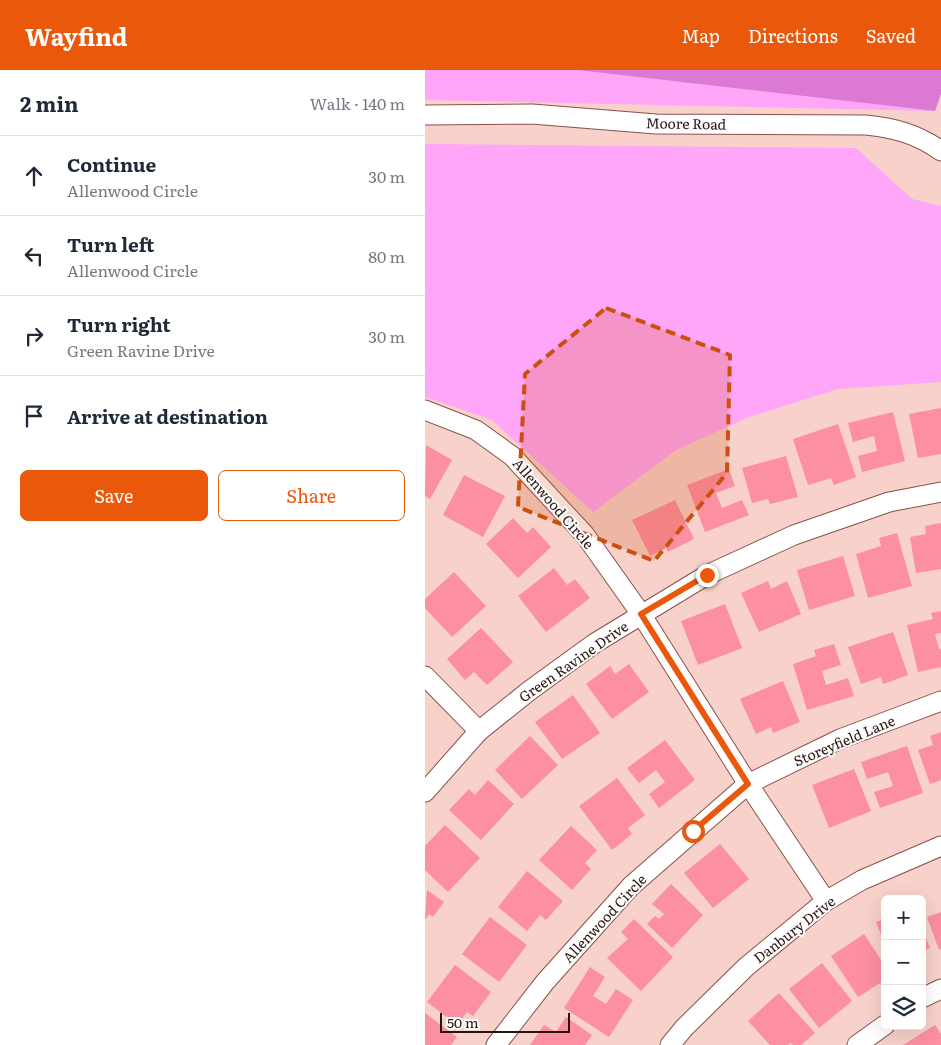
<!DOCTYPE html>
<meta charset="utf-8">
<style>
:root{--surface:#fff;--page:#f2f2f3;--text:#1f2937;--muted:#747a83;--line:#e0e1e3;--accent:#ea580c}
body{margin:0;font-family:Literata,serif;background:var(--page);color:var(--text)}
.controls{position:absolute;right:15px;bottom:15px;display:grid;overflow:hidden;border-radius:8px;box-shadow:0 5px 20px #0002}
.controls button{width:45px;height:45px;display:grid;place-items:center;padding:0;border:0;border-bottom:1px solid var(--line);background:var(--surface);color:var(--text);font:25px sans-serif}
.scale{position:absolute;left:15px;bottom:12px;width:130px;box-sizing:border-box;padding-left:5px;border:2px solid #2a1411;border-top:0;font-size:14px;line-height:18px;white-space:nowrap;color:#2a1411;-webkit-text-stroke:4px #fcfcfc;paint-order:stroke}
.stop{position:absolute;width:15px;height:15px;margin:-11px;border:4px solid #ea580c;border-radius:50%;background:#fff}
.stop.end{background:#ea580c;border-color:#fff;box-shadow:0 1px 5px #0008}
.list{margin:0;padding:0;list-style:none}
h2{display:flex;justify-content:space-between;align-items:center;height:65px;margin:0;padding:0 20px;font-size:21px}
h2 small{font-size:16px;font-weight:400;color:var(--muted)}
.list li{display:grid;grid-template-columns:32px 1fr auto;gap:15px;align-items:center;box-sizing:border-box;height:80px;padding:0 20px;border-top:1px solid var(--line)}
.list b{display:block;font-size:19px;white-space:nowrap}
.list p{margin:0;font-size:16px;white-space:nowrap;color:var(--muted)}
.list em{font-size:16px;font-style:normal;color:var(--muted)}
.actions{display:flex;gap:10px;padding:15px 20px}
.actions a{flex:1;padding:11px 0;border:1px solid var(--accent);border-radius:8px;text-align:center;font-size:18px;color:var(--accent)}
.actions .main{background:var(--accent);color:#fff}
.icon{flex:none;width:28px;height:28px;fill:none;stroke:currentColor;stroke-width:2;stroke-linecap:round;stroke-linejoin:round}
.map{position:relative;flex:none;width:516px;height:975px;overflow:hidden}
header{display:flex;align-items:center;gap:30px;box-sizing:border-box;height:70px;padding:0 25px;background:var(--accent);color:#fff}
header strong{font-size:24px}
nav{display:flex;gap:28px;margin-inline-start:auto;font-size:18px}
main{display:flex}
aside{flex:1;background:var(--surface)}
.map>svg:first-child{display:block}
</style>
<header>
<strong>Wayfind</strong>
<nav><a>Map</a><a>Directions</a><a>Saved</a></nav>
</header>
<main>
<aside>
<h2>2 min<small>Walk · 140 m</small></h2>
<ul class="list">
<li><svg class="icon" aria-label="ahead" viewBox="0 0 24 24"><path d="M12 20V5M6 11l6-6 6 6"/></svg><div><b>Continue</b><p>Allenwood Circle</p></div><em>30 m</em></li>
<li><svg class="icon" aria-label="left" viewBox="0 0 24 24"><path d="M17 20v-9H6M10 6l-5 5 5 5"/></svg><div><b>Turn left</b><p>Allenwood Circle</p></div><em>80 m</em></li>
<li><svg class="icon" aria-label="right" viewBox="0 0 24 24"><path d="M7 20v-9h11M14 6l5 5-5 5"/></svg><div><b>Turn right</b><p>Green Ravine Drive</p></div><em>30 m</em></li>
<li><svg class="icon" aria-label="arrive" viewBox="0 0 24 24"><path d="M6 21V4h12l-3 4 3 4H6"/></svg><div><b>Arrive at destination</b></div></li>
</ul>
<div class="actions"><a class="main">Save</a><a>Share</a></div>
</aside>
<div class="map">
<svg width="516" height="975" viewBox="0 0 516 975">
<rect width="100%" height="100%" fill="#f7d1ca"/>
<g fill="#ffa6f8">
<polygon points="0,0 152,0 510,41 0,30"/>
<polygon points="0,74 431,78 487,129 516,136 516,312 413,319 324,347 251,380 168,442 67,350 0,327"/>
</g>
<polygon fill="#dc79d5" points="152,0 516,0 516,24 510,41"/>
<g fill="#fd8fa2">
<polygon points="516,338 516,384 493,388 484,344"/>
<polygon points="468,342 480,391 437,402 433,386 452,381 449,366 428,372 423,353"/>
<polygon points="413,354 431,407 409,415 406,408 383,415 368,369"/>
<polygon points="1,375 27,390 5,429 0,426"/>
<polygon points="361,386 373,427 345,434 343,429 327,433 317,398"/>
<polygon points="304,399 310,416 291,423 297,438 317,430 324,445 280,462 262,415"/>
<polygon points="39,405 80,426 58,467 18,445"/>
<polygon points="250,430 269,469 243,482 241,478 225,486 207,450"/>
<polygon points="88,448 102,463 108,457 126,477 93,508 61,474"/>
<polygon points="516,453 516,499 491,503 485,467 501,464 500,456"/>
<polygon points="472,463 487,516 443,528 431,484 456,476 454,468"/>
<polygon points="418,486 430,526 384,540 372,500"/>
<polygon points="129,498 142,515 150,509 165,528 121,562 93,526"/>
<polygon points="29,502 61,536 27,567 0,538 0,529"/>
<polygon points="343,511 346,519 362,511 376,544 334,562 316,523"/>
<polygon points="300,534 317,578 273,595 256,551"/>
<polygon points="516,541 516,563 510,564 514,579 516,579 516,597 493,602 482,555 508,549 506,543"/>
<polygon points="56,558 88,592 62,615 49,602 40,610 22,589"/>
<polygon points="468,562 483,605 458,614 456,607 436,614 423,577"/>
<polygon points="409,574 416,595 397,601 401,615 423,608 429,626 382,640 368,594 391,586 389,580"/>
<polygon points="204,594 224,622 187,649 161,614 185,596 190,604"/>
<polygon points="358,611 375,652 348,663 346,657 331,664 315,629"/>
<polygon points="148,625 175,663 137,689 110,652"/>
<polygon points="516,662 516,710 505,714 493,680 508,675 505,666"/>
<polygon points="105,666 133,695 97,729 70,700"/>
<polygon points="240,670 270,710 234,738 224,724 240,712 231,700 214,713 202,698"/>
<polygon points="482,676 498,723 455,738 449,722 468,716 463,702 442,709 436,692"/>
<polygon points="429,699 446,741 404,758 387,715"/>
<polygon points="192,708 220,745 203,758 207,764 187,780 154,736"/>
<polygon points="63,710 89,734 56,770 24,740 44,719 50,725"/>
<polygon points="20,755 55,788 23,822 0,800 0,776"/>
<polygon points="146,756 172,780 160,793 166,799 147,820 114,790"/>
<polygon points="295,774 324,809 288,838 259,803"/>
<polygon points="102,801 138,831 121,850 115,845 102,861 73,837"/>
<polygon points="246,814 278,845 247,878 222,854 230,846 234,849 239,844 227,834"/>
<polygon points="2,820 19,832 8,847 4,844 0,850"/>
<polygon points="516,842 516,879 514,880 502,847"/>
<polygon points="65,847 102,875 74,912 37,884"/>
<polygon points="209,849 248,887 216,921 182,888 203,869 196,862"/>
<polygon points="460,849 460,875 451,852"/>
<polygon points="497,859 505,878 497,881"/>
<polygon points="439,864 460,896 460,910 433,927 406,886"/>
<polygon points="397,893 427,931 394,958 364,919"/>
<polygon points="30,895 66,922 48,946 42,942 32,955 2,932"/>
<polygon points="165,897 180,907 168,926 181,934 191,919 208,930 184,967 139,938"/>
<polygon points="354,923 390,963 376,975 368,975 366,973 363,975 345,975 323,951"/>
<polygon points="0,943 32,967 26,975 0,975"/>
<polygon points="141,947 167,965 160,975 105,975 119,955 131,962"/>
<polygon points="510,955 516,964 516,975 478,975"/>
</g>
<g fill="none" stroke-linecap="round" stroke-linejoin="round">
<g stroke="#87524a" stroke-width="21">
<g id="minor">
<path d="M0 45 107 44 231 54 441 55C470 58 492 64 516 81"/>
<polyline points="0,340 51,360 87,386 160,465 216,544 323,714 401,831"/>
<polyline points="0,606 54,661"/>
<polyline points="0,722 54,661 104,621 170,573 282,505 369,465 464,432 516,422"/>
<polyline points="497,928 516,919"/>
<polyline points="71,975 120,912 206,816 323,714 415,669 516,631"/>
<polyline points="245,975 259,958 321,897 401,831 437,810 516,776"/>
<polyline points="432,975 460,955"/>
</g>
</g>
<use href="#minor" stroke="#fff" stroke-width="19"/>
</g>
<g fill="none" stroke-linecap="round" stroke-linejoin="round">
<polyline stroke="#ea580c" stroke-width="6" points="268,761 323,714 216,544 282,505"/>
</g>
<path fill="#cc4f0d" fill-opacity="0.2" stroke="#cc4f0d" stroke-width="4" stroke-dasharray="10 6" stroke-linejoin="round" d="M181 238 305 285 302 403 229 491 93 437 100 304Z"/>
<g text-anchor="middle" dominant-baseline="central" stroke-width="4" stroke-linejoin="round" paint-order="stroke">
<g font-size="14" fill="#2a1411" stroke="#fcfcfc">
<text transform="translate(261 53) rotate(1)">Moore Road</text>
<text transform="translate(129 433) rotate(49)">Allenwood Circle</text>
<text transform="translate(148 591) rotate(-35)">Green Ravine Drive</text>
<text transform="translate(419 670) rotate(-23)">Storeyfield Lane</text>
<text transform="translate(179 848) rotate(-47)">Allenwood Circle</text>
<text transform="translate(369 859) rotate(-38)">Danbury Drive</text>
</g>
</g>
</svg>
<div class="controls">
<button>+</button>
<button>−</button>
<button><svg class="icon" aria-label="layers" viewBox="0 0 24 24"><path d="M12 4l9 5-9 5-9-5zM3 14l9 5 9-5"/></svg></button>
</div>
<div class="scale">50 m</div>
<div class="stop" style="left:268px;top:761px"></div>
<div class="stop end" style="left:282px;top:505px"></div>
</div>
</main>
